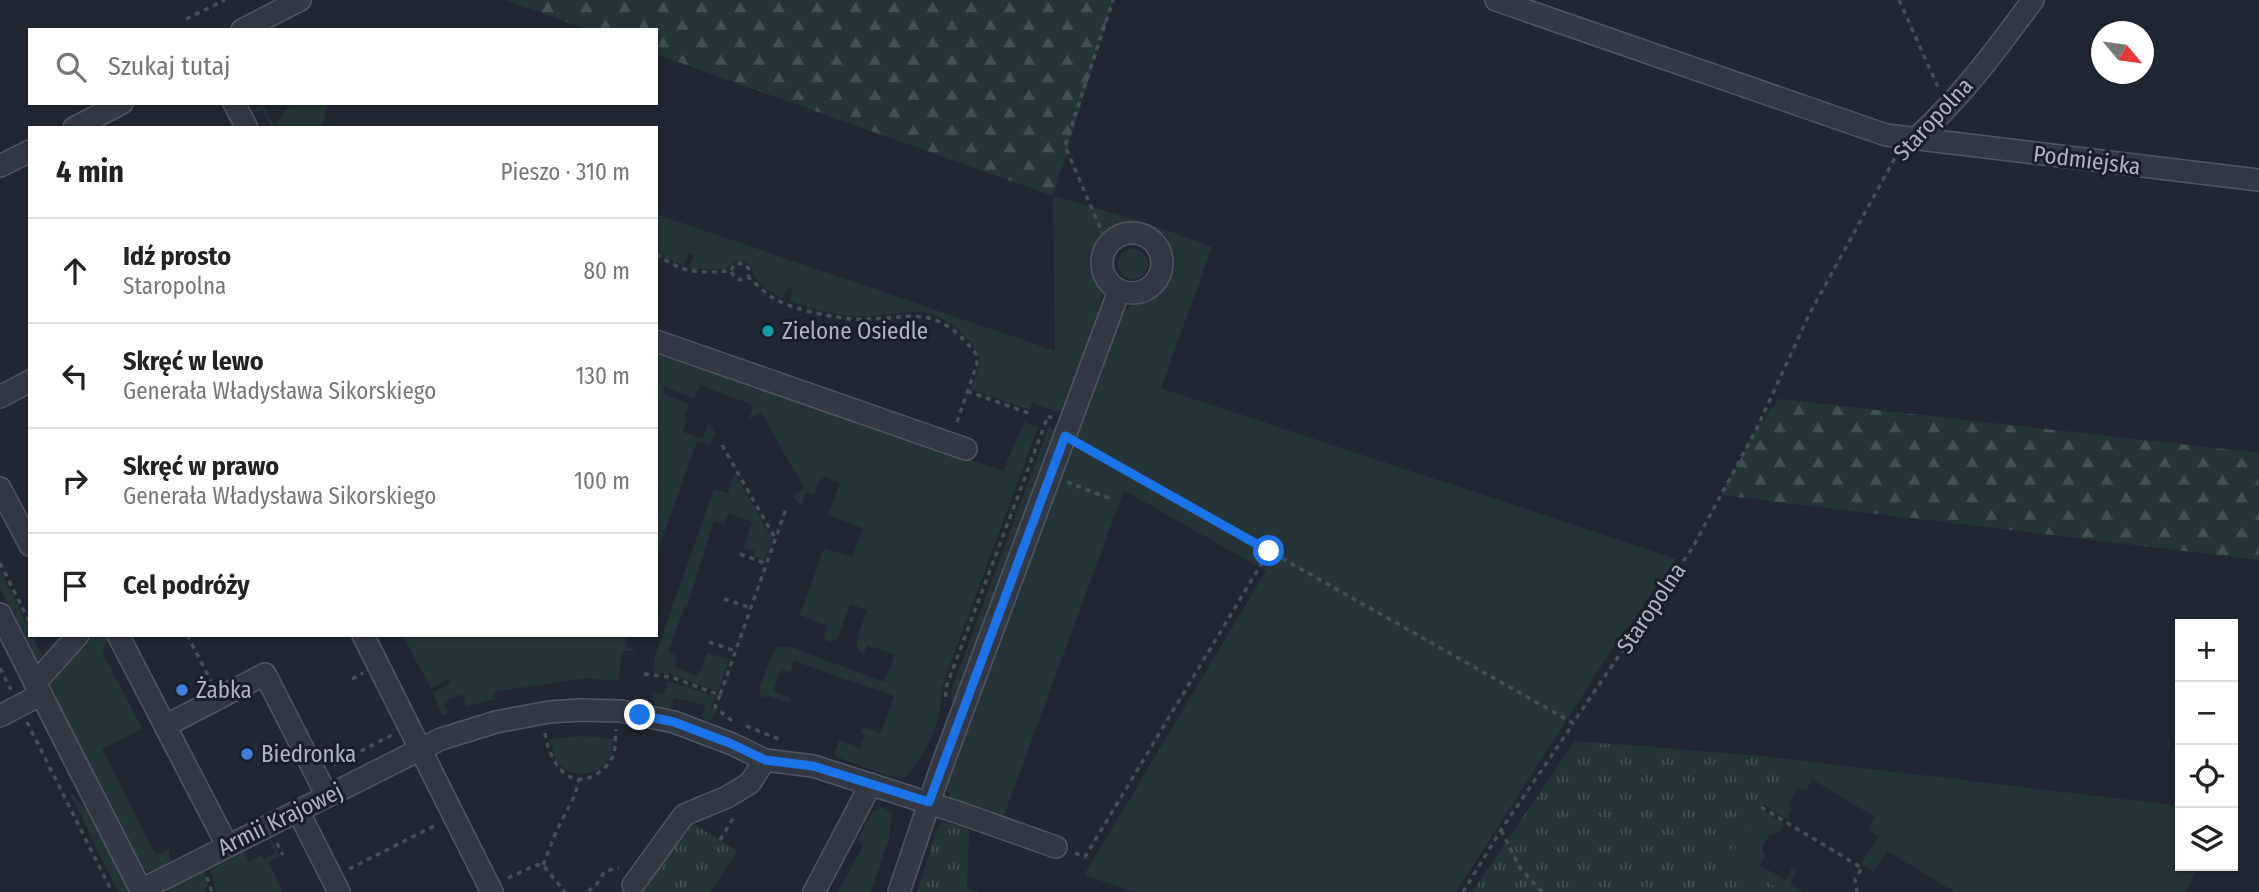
<!DOCTYPE html>
<html lang="pl">
<meta charset="utf-8">
<style>
:root{--surface:#fff;--page:#f6f6f6;--text:#222;--muted:#767676;--line:#e0e0e0}
body{margin:0;font-family:"Fira Sans Condensed",sans-serif;background:var(--page);color:var(--text)}
.controls{position:absolute;right:21px;bottom:21px;display:grid;overflow:hidden;border-radius:0px;box-shadow:0 2px 5px #0004}
.controls button{width:63px;height:63px;display:grid;place-items:center;padding:0;border:0;border-bottom:2px solid var(--line);background:var(--surface);color:var(--text);font:35px sans-serif}
.compass{position:absolute;left:2091px;top:21px;width:63px;height:63px;border-radius:50%;background:var(--surface);box-shadow:0 2px 5px #0004;rotate:119deg}
.stop{position:absolute;width:21px;height:21px;margin:-16px;border:5px solid #1a73e8;border-radius:50%;background:#fff}
.stop.end{background:#1a73e8;border-color:#fff;box-shadow:0 2px 7px #0008}
.list{margin:0;padding:0;list-style:none}
h2{display:flex;justify-content:space-between;align-items:center;height:91px;margin:0;padding:0 28px;font-size:30px}
h2 small{font-size:23px;font-weight:400;color:var(--muted)}
.list li{display:grid;grid-template-columns:46px 1fr auto;gap:21px;align-items:center;box-sizing:border-box;height:105px;padding:0 28px;border-top:2px solid var(--line)}
.list b{display:block;font-size:26px;white-space:nowrap}
.list p{margin:0;font-size:23px;white-space:nowrap;color:var(--muted)}
.list em{font-size:23px;font-style:normal;color:var(--muted)}
.icon{flex:none;width:38px;height:38px;fill:none;stroke:currentColor;stroke-width:2;stroke-linecap:round;stroke-linejoin:round}
.map{position:relative;flex:none;width:2259px;height:892px;overflow:hidden}
.search{position:absolute;background:var(--surface);box-shadow:0 2px 5px #0004;left:28px;top:28px;width:630px;height:77px;display:flex;align-items:center;gap:18px;box-sizing:border-box;padding:0 24px;border-radius:0px;color:var(--muted);font-size:26px}
.panel{position:absolute;background:var(--surface);box-shadow:0 2px 5px #0004;left:28px;top:126px;width:630px;height:511px;border-radius:0px}
.map>svg:first-child{display:block}
</style>
<div class="map">
<svg width="2259" height="892" viewBox="0 0 2259 892">
<defs>
<pattern id="forest-firs" width="22" height="20" patternUnits="userSpaceOnUse" patternTransform="scale(1.75)"><rect width="22" height="20" fill="#253537"/><path d="M5 1l3.5 6h-7zM16 11l3.5 6h-7z" fill="#425052"/></pattern>
<pattern id="park-tufts" width="24" height="20" patternUnits="userSpaceOnUse" patternTransform="scale(1.75)"><rect width="24" height="20" fill="#253537"/><path d="M3 7l-1-3M5 7V3M7 7l1-3M15 17l-1-3M17 17v-4M19 17l1-3" fill="none" stroke="#425052"/></pattern>
</defs>
<rect width="100%" height="100%" fill="#202733"/>
<g fill="#253537">
<polygon points="291,103 329,103 322,128 272,128 262,109 249,115 247,113 263,105 274,126"/>
<path d="M1053 196 1147 223 1212 247 1161 388 1676 559 1607 657 1456 892H1134L1084 875 1266 571 1124 490 1003 818 951 800 947 791 948 777 1121 313C1133 302 1151 301 1162 288 1187 261 1159 219 1124 227 1112 230 1101 240 1097 252 1092 269 1105 286 1100 304 1092 340 1075 375 1062 410L1057 412 1033 402 1029 410 971 389C974 381 979 371 980 363 980 344 946 316 928 313 907 309 875 318 852 316 831 314 810 308 790 301L793 289 787 288 783 298C769 292 753 281 751 266L744 261H736L725 269H691L690 266 694 254 689 253 683 266 656 252V214L1055 351Z"/>
<circle cx="1133" cy="264" r="15"/>
<path d="M656 352 1003 471 1024 422 1038 427 941 689C943 722 926 752 906 777L889 776 834 756 839 740 860 748 865 734 861 733 863 727 881 733 894 696 794 661 790 672 781 669 773 691 791 698 789 703 769 696 765 698 760 694 759 688 773 652 777 647H790L884 682 895 655 867 645 864 654 858 651 857 638 867 610 850 604 838 638 830 642 823 639 828 626 800 615 824 548 852 557 863 528 828 515 840 483 822 476 814 495 806 492 801 506 792 496 804 488 761 412 749 419 753 405 700 385 695 397 692 398 665 387 663 393 689 404 685 416 687 419 683 432 703 439 708 424 711 426 715 433 710 445 697 441 656 556Z"/>
<polygon points="1049,426 1054,431 952,706 951,691"/>
<polygon points="734,472 772,539 764,560 754,556 755,551 744,548 752,522 728,513 724,524 714,521 687,606 685,606 668,652 677,656 674,667 698,676 707,653 729,659 718,691 670,674 653,673 655,656 714,489 728,493"/>
<polygon points="0,570 30,630 30,635 32,635 44,659 40,661 35,658 0,589"/>
<polygon points="92,635 110,636 102,651 142,729 102,749 156,855 169,849 170,861 158,871 147,870 140,865 49,687 52,677"/>
<polygon points="402,635 628,635 625,646 637,651 622,651 619,681 585,678 494,692 495,699 466,707 463,694 444,702 448,714 442,716 433,693 451,683 449,679 431,688"/>
<path d="M667 681 715 697 711 707 717 712 711 720 707 721 702 717 705 705 674 698 669 711C657 709 653 705 652 692L665 694Z"/>
<path d="M582 736 613 739C612 743 612 751 611 755 602 775 574 780 560 764 554 758 552 747 550 739Z"/>
<polygon points="1761,756 2180,806 2180,866 2199,866 2185,892 1955,892 1887,851 1874,872 1861,864 1878,837 1869,830 1875,817 1813,780 1806,790 1798,788 1789,802 1792,809 1787,819 1763,804 1782,773 1759,760"/>
<polygon points="68,789 94,819 131,892 118,892"/>
<polygon points="881,807 892,812 889,838 871,892 838,892 863,846 858,839 872,812"/>
<polygon points="1760,809 1784,824 1778,833 1770,834 1762,848 1765,857 1760,865 1785,880 1792,868 1797,871 1790,884 1803,892 1784,892 1708,845 1713,837 1734,850"/>
<polygon points="271,839 280,856 269,862 282,892 216,892 210,870 244,852 249,862 261,855 264,859 275,853 269,840"/>
<polygon points="203,867 208,885 203,892 167,892 178,880"/>
</g>
<g fill="url(#forest-firs)">
<polygon points="506,0 1113,0 1053,196 656,54 656,30 589,30"/>
<polygon points="1779,399 2259,453 2259,560 1721,495 1756,430"/>
</g>
<g fill="url(#park-tufts)">
<polygon points="1575,741 1761,756 1760,760 1782,773 1734,851 1713,838 1708,845 1784,892 1472,892"/>
<polygon points="689,821 737,851 711,892 643,892"/>
<polygon points="943,822 969,828 967,888 978,892 917,892 939,824"/>
</g>
<g fill="none" stroke-linecap="round" stroke-linejoin="round">
<g stroke="#515662" stroke-width="24">
<g id="minor">
<polyline points="1496,0 1886,135 2259,180"/>
<polyline points="242,30 300,0"/>
<polyline points="234,103 247,128"/>
<polyline points="74,128 122,103"/>
<path d="M1914 140C1960 99 1997 49 2033 0"/>
<polyline points="0,166 30,151"/>
<circle cx="1132" cy="263" r="30"/>
<polyline points="656,341 966,449"/>
<polyline points="0,397 30,381"/>
<polyline points="0,488 30,545"/>
<polyline points="0,614 142,892"/>
<polyline points="118,635 227,845"/>
<polyline points="363,635 492,892"/>
<polyline points="35,683 78,635"/>
<polyline points="0,716 40,695"/>
<polyline points="165,726 265,674 327,796"/>
<polyline points="298,811 339,892"/>
<polyline points="633,885 684,815 727,797 750,783 765,760"/>
<polyline points="141,890 441,739 496,722 549,712 580,710 621,711 674,722 732,744 765,760 813,766 957,812 1056,847"/>
<polyline points="814,892 871,784"/>
<polyline points="899,892 940,771 1119,291"/>
</g>
</g>
<g stroke="#415054" stroke-width="3.5" stroke-dasharray="5 5" stroke-linecap="butt">
<polyline points="1899,0 1938,87"/>
<polyline points="186,19 225,0"/>
<polyline points="1108,246 1065,146 1113,0"/>
<path d="M656 254C685 274 697 273 731 271L734 277 740 280 748 277C756 284 764 292 773 298 791 309 830 317 851 319 908 322 933 298 976 354L977 364 956 425"/>
<polyline points="731,270 736,263 745,264 750,270 748,277"/>
<polyline points="967,391 1028,413"/>
<polyline points="722,445 775,538"/>
<polyline points="1082,445 1573,723 1693,547 1756,430 1809,315 1896,156"/>
<polyline points="1067,482 1111,499"/>
<polyline points="740,554 767,564"/>
<polyline points="0,563 30,623"/>
<polyline points="724,599 751,608"/>
<polyline points="187,635 211,681"/>
<polyline points="709,642 735,651"/>
<polyline points="0,668 11,690"/>
<polyline points="644,674 671,677 720,695 787,506"/>
<polyline points="352,679 363,673"/>
<polyline points="720,695 715,707 732,721"/>
<polyline points="946,697 945,690 1048,416 1052,418"/>
<polyline points="27,722 112,892"/>
<polyline points="746,726 781,740"/>
<path d="M545 733C548 758 568 794 598 773 604 769 610 763 613 756 616 748 615 737 616 729"/>
<polyline points="334,765 392,735"/>
<polyline points="1761,807 1862,868 1855,879 1857,892"/>
<polyline points="1501,830 1520,868 1542,892"/>
<polyline points="720,840 734,817"/>
<polyline points="277,843 283,855"/>
<polyline points="1075,853 1085,857 1269,551"/>
<polyline points="543,865 556,832 575,795 579,779"/>
<polyline points="349,869 436,825"/>
<polyline points="207,877 212,892"/>
<polyline points="508,878 536,865 543,865 565,892"/>
<polyline points="588,891 595,887 605,871 619,868"/>
<polyline points="1463,892 1501,830 1573,724"/>
</g>
<use href="#minor" stroke="#333944" stroke-width="21"/>
</g>
<g fill="none" stroke-linecap="round" stroke-linejoin="round">
<polyline stroke="#1a73e8" stroke-width="9" points="640,715 674,722 732,744 765,760 813,766 929,802 1065,436 1269,551"/>
</g>
<circle fill="#0f9aa8" stroke="#191e28" stroke-width="2.5" cx="768" cy="331" r="7"/>
<g fill="#3f7fe0" stroke="#191e28" stroke-width="2.5">
<circle cx="182" cy="690" r="7"/>
<circle cx="247" cy="754" r="7"/>
</g>
<g text-anchor="middle" dominant-baseline="central" stroke-width="6" stroke-linejoin="round" paint-order="stroke">
<g font-size="23" fill="#adb3c1" stroke="#191e28">
<text transform="translate(1933 119) rotate(-47)">Staropolna</text>
<text transform="translate(2087 160) rotate(7)">Podmiejska</text>
<text transform="translate(1651 608) rotate(-56)">Staropolna</text>
<text transform="translate(280 819) rotate(-26)">Armii Krajowej</text>
</g>
<g font-size="23" fill="#adb3c1" stroke="#191e28" text-anchor="start">
<text x="782" y="331">Zielone Osiedle</text>
<text x="196" y="690">Żabka</text>
<text x="261" y="754">Biedronka</text>
</g>
</g>
</svg>
<div class="controls">
<button>+</button>
<button>−</button>
<button><svg class="icon" aria-label="locate" viewBox="0 0 24 24"><circle cx="12" cy="12" r="6"/><path d="M12 2v4M12 18v4M2 12h4M18 12h4"/></svg></button>
<button><svg class="icon" aria-label="layers" viewBox="0 0 24 24"><path d="M12 4l9 5-9 5-9-5zM3 14l9 5 9-5"/></svg></button>
</div>
<svg class="compass" viewBox="-18 -18 36 36"><path d="M0-13l5 13h-10z" fill="#e53935"/><path d="M0 13l5-13h-10z" fill="#767676"/></svg>
<div class="stop" style="left:1269px;top:551px"></div>
<div class="stop end" style="left:640px;top:715px"></div>
<div class="search"><svg class="icon" aria-label="search" viewBox="0 0 24 24"><circle cx="10" cy="10" r="6"/><path d="M15 15l6 6"/></svg>Szukaj tutaj</div>
<section class="panel">
<h2>4 min<small>Pieszo · 310 m</small></h2>
<ul class="list">
<li><svg class="icon" aria-label="ahead" viewBox="0 0 24 24"><path d="M12 20V5M6 11l6-6 6 6"/></svg><div><b>Idź prosto</b><p>Staropolna</p></div><em>80 m</em></li>
<li><svg class="icon" aria-label="left" viewBox="0 0 24 24"><path d="M17 20v-9H6M10 6l-5 5 5 5"/></svg><div><b>Skręć w lewo</b><p>Generała Władysława Sikorskiego</p></div><em>130 m</em></li>
<li><svg class="icon" aria-label="right" viewBox="0 0 24 24"><path d="M7 20v-9h11M14 6l5 5-5 5"/></svg><div><b>Skręć w prawo</b><p>Generała Władysława Sikorskiego</p></div><em>100 m</em></li>
<li><svg class="icon" aria-label="arrive" viewBox="0 0 24 24"><path d="M6 21V4h12l-3 4 3 4H6"/></svg><div><b>Cel podróży</b></div></li>
</ul>
</section>
</div>
